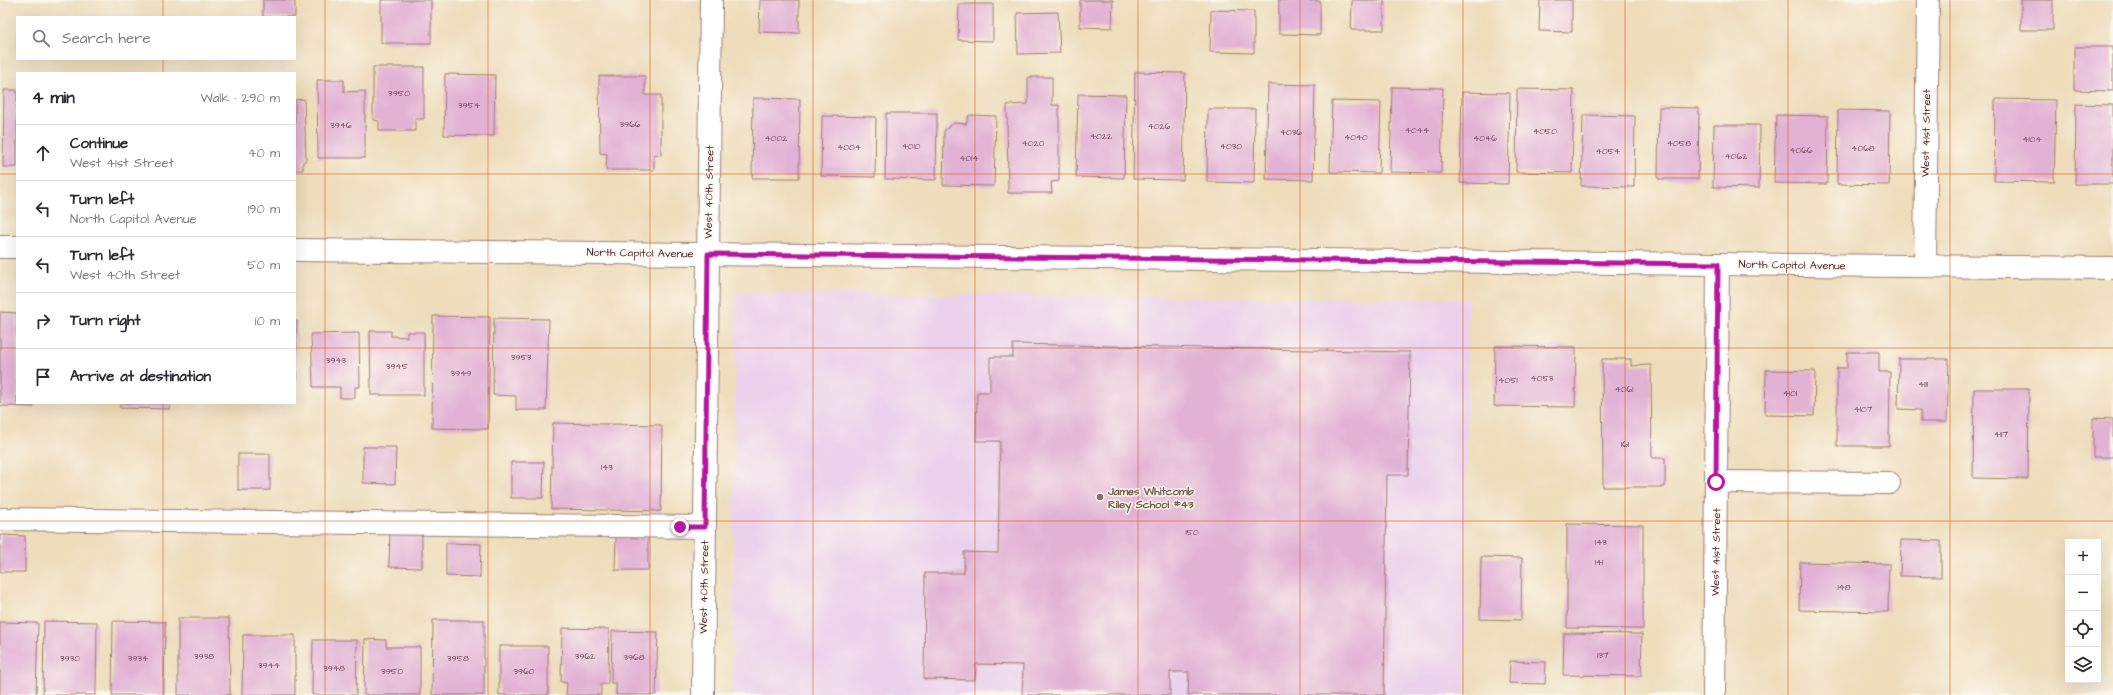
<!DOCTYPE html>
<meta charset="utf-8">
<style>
:root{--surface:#fff;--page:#f7f7f7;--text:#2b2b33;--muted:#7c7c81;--line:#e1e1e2}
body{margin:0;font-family:"Architects Daughter",sans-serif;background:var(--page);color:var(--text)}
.controls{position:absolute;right:12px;bottom:12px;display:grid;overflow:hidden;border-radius:0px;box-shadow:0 4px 16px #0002}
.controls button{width:36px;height:36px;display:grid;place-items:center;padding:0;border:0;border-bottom:1px solid var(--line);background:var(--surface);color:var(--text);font:20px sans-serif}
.stop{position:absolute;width:12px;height:12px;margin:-9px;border:3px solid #b5179e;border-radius:50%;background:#fff}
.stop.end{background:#b5179e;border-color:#fff;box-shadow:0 1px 4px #0008}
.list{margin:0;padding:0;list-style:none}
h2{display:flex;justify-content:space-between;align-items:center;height:52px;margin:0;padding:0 16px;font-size:17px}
h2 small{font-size:13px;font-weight:400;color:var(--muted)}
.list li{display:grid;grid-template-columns:26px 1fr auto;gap:12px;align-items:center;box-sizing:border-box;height:56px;padding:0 16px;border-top:1px solid var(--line)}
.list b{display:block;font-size:15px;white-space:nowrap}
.list p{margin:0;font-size:13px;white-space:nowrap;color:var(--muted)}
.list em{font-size:13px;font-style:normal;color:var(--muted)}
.icon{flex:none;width:22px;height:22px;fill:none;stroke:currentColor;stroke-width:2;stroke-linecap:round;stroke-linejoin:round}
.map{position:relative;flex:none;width:2113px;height:695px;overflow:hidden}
.search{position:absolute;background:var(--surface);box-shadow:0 4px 16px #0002;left:16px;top:16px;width:280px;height:44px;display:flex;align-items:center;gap:10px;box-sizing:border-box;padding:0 14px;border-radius:0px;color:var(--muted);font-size:15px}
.panel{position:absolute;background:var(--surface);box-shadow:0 4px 16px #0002;left:16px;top:72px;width:280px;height:332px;border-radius:0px}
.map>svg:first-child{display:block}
</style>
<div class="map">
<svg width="2113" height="695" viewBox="0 0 2113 695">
<rect width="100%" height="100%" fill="#fbf7ec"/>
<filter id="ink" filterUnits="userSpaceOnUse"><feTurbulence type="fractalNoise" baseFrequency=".025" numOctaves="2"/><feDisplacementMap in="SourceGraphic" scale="8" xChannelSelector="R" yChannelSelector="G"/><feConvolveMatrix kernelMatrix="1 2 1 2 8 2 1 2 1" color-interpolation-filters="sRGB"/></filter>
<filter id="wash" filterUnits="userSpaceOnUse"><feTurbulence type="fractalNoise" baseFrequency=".012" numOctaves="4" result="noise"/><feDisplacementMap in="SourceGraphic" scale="16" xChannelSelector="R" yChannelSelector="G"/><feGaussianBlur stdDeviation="0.9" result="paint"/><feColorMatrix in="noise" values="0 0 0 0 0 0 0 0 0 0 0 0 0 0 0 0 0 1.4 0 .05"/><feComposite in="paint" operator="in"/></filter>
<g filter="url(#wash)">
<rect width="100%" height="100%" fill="#eedcba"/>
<polygon fill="#ebd1ec" points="736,293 1468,299 1465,695 732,695"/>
<g id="blocks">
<g fill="#e2b2d5">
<rect x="263" y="0" width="32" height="17"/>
<rect x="381" y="0" width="50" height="43"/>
<polygon points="760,0 799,0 799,33 759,32"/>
<polygon points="1080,0 1113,0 1112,28 1080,27"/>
<polygon points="1279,0 1320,1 1320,35 1279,34"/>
<polygon points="1352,0 1384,0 1384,30 1351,30"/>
<polygon points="1540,0 1572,0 1572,32 1539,31"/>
<rect x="2021" y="0" width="32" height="30"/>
<polygon points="959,4 993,4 993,41 958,40"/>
<polygon points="1211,10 1254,11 1254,53 1210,52"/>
<polygon points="1058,12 1060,53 1018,54 1017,13"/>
<polygon points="2074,47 2113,47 2113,91 2074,90"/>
<polygon points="373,67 424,67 424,119 415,119 415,131 379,131 379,121 373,120"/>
<polygon points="1135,72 1185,73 1183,180 1133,179"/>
<polygon points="445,74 495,75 494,136 444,135"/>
<polygon points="599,76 645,76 645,95 661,95 661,155 654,154 654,170 606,170 607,154 600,153"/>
<polygon points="1028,77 1052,77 1052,105 1059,105 1059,181 1051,182 1052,193 1008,193 1007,105 1028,104"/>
<polygon points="317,80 344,80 344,92 365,91 365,158 318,158"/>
<polygon points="1268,84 1315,85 1313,180 1266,179"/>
<polygon points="1392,87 1443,88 1441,173 1390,172"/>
<polygon points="1517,89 1574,90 1572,173 1516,172"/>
<polygon points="4,90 17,90 17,167 3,167"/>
<polygon points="1462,92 1510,93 1508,184 1460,183"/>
<polygon points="1078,94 1126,95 1124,178 1076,177"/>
<polygon points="753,98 800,99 799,178 752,178"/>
<polygon points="304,99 306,160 303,162 303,170 295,170 295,100"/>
<polygon points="1995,99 2056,100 2054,182 1994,181"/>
<polygon points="1332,101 1381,102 1379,173 1330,172"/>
<polygon points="2076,104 2113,105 2113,184 2075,184"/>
<polygon points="1659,107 1699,108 1698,179 1658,179"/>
<polygon points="1208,109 1255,109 1254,183 1207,182"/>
<polygon points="1838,110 1890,111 1889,185 1837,184"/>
<polygon points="886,113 937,113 936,180 885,179"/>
<polygon points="969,115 996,116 994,186 943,185 944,131 954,123 966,124"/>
<polygon points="1583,115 1635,116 1634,187 1581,186"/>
<polygon points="1776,115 1828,116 1827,184 1774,183"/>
<polygon points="822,116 876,117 875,177 821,176"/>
<polygon points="1714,125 1760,125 1759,188 1713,187"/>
<polygon points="0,312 17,313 17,403 34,403 34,407 0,406"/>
<polygon points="433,316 490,317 488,429 432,428"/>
<polygon points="494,318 549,319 546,410 516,410 516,396 493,395"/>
<polygon points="295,321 297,321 296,383 295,383"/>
<polygon points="370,331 391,331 391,336 407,337 407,332 424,332 424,395 371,395"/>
<polygon points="359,333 360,387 355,387 355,398 340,398 340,387 313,387 311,334"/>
<polygon points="1013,344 1410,352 1408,475 1387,475 1384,695 1188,695 1189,672 1170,672 1170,695 1022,695 1023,665 976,664 975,680 924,679 925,573 964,573 964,552 998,553 1000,441 976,441 977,392 990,392 990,357 1013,357"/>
<polygon points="1495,346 1576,347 1575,407 1494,406"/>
<polygon points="1847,352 1879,352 1879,372 1890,372 1889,446 1837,446 1837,368 1847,368"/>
<polygon points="1602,359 1631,359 1631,366 1651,365 1652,458 1665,458 1665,487 1603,487"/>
<polygon points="1899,359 1949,359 1947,422 1921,422 1921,410 1898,409"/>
<polygon points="1766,370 1815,371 1814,416 1765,415"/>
<polygon points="1974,389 2029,389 2028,479 1973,478"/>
<polygon points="120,403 170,403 170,409 120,408"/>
<polygon points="2093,418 2113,419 2113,457 2093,457"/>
<polygon points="553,423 662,425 661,511 551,509"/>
<polygon points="363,447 396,447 395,484 363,483"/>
<rect x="238" y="454" width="32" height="36"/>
<polygon points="511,462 544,462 543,498 511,498"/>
<polygon points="1567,524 1643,525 1643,629 1567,628"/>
<polygon points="390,531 422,531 422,568 389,567"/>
<polygon points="616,533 648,533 648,570 615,570"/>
<polygon points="0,535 25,536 25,572 0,572"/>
<polygon points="1901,540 1941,541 1941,577 1900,576"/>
<polygon points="446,543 481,544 480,577 446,576"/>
<polygon points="1481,557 1522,558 1521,620 1480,619"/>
<polygon points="1800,562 1889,564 1888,612 1799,610"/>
<polygon points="178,618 229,618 230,695 178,695"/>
<polygon points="433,620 484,620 484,695 432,695"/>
<polygon points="44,621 97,622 96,695 43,695"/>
<polygon points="113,621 165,622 164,695 112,695"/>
<polygon points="0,622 38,623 36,695 0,695"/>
<polygon points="562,628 609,629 608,684 601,684 601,695 566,695 567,683 561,682"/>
<polygon points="612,631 658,632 656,695 616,695 616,683 611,683"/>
<polygon points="1564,633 1642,634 1641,676 1563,675"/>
<polygon points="243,635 295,635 295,695 242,695"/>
<polygon points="365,639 386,640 386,647 420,647 420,695 364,695"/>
<polygon points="313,640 357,640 356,695 312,695"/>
<rect x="499" y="646" width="49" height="49"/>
<polygon points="1510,661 1546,662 1545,684 1509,683"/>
</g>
</g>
</g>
<g filter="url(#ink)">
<use href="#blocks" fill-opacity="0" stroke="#9c7e72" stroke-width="1"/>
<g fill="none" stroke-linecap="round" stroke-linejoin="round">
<g stroke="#9c7e72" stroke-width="24">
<g id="minor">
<polyline points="1925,266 1928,0"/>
<polyline points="1716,482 1889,483"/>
<polyline points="0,519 705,527"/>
<polyline points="703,695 711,0"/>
<polyline points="1714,695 1718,264"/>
</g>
</g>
<g stroke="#9c7e72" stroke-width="24">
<g id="major">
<polyline points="0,247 17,247"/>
<polyline points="295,250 2113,268"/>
</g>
</g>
<use href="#minor" stroke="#fff" stroke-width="22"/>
<use href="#major" stroke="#fff" stroke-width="22"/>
</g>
</g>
<g fill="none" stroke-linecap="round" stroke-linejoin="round" filter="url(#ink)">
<polyline stroke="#b5179e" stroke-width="5" points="680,527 705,527 708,254 1718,264 1716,482"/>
</g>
<path fill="none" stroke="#d8530f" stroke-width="1" stroke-opacity="0.55" d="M163 0V17M325 0V695M488 0V695M650 0V695M813 0V695M975 0V695M1138 0V695M1300 0V695M1463 0V695M1625 0V695M1788 0V695M1950 0V695M163 59V73M0 174H17M295 174H2113M0 348H17M295 348H2113M163 403V695M0 521H2113"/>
<circle fill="#8d6e63" stroke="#fbf7ec" stroke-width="1.5" cx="1100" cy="497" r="4"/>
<g text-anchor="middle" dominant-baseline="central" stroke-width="3" stroke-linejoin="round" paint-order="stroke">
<g font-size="9" fill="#704456">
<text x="399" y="93">3950</text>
<text x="469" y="105">3954</text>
<text x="630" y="124">3966</text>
<text x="341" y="125">3946</text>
<text x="1159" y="126">4026</text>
<text x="1417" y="130">4044</text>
<text x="1545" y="131">4050</text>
<text x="1291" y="132">4036</text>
<text x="1101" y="136">4022</text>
<text x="1356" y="137">4040</text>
<text x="776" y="138">4002</text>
<text x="1485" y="138">4046</text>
<text x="2032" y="139">4104</text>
<text x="1033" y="143">4020</text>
<text x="1679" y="143">4058</text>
<text x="911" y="146">4010</text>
<text x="1231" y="146">4030</text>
<text x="849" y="147">4004</text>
<text x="1863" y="148">4068</text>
<text x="1801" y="150">4066</text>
<text x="1608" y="151">4054</text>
<text x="1736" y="156">4062</text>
<text x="969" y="158">4014</text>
<text x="521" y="357">3953</text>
<text x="336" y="360">3943</text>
<text x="397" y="366">3945</text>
<text x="461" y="373">3949</text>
<text x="1542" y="378">4053</text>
<text x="1508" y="380">4051</text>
<text x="1923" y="384">4111</text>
<text x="1624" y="389">4061</text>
<text x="1790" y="393">4101</text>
<text x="1863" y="409">4107</text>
<text x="2001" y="434">4117</text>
<text x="1625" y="444">161</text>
<text x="607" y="467">143</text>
<text x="1192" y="532">150</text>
<text x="1601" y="542">143</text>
<text x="1599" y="562">141</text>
<text x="1844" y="587">148</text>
<text x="1603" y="655">137</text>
<text x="204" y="656">3938</text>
<text x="585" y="656">3962</text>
<text x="634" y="657">3968</text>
<text x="70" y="658">3930</text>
<text x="138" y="658">3934</text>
<text x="458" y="658">3958</text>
<text x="269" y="665">3944</text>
<text x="334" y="668">3948</text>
<text x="392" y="671">3950</text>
<text x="524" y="671">3960</text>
</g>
<g font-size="11" fill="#4a1f2b" stroke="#fbf7ec">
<text transform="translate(1926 133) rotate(-89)">West 41st Street</text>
<text transform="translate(709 192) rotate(-89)">West 40th Street</text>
<text transform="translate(640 253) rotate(1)">North Capitol Avenue</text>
<text transform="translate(1792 265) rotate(1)">North Capitol Avenue</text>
<text transform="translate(1716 552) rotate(-89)">West 41st Street</text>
<text transform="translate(704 587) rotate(-89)">West 40th Street</text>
</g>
<g font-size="11" font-weight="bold" fill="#785e54" stroke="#fbf7ec" text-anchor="start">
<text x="1108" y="491">James Whitcomb<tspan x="1108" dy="13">Riley School #43</tspan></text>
</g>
</g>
</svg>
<div class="controls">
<button>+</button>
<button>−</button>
<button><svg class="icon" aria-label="locate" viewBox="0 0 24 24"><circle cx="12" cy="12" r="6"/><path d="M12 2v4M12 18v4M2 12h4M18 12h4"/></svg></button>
<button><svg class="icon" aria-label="layers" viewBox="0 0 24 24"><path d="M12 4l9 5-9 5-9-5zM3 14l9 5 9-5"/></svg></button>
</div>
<div class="stop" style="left:1716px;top:482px"></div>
<div class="stop end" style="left:680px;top:527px"></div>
<div class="search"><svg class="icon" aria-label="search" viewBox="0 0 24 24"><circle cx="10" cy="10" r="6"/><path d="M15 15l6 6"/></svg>Search here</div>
<section class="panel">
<h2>4 min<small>Walk · 290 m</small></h2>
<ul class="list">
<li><svg class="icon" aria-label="ahead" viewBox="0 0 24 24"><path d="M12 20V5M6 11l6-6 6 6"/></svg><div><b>Continue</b><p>West 41st Street</p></div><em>40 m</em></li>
<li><svg class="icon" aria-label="left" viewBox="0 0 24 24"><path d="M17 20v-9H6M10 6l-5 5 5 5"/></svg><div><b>Turn left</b><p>North Capitol Avenue</p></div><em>190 m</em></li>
<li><svg class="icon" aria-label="left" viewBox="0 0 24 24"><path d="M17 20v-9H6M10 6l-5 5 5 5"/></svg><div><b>Turn left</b><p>West 40th Street</p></div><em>50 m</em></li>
<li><svg class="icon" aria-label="right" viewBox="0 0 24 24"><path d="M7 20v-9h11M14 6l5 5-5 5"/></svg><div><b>Turn right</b></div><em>10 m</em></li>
<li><svg class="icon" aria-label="arrive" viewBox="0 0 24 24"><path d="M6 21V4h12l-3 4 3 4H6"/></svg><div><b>Arrive at destination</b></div></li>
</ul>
</section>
</div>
